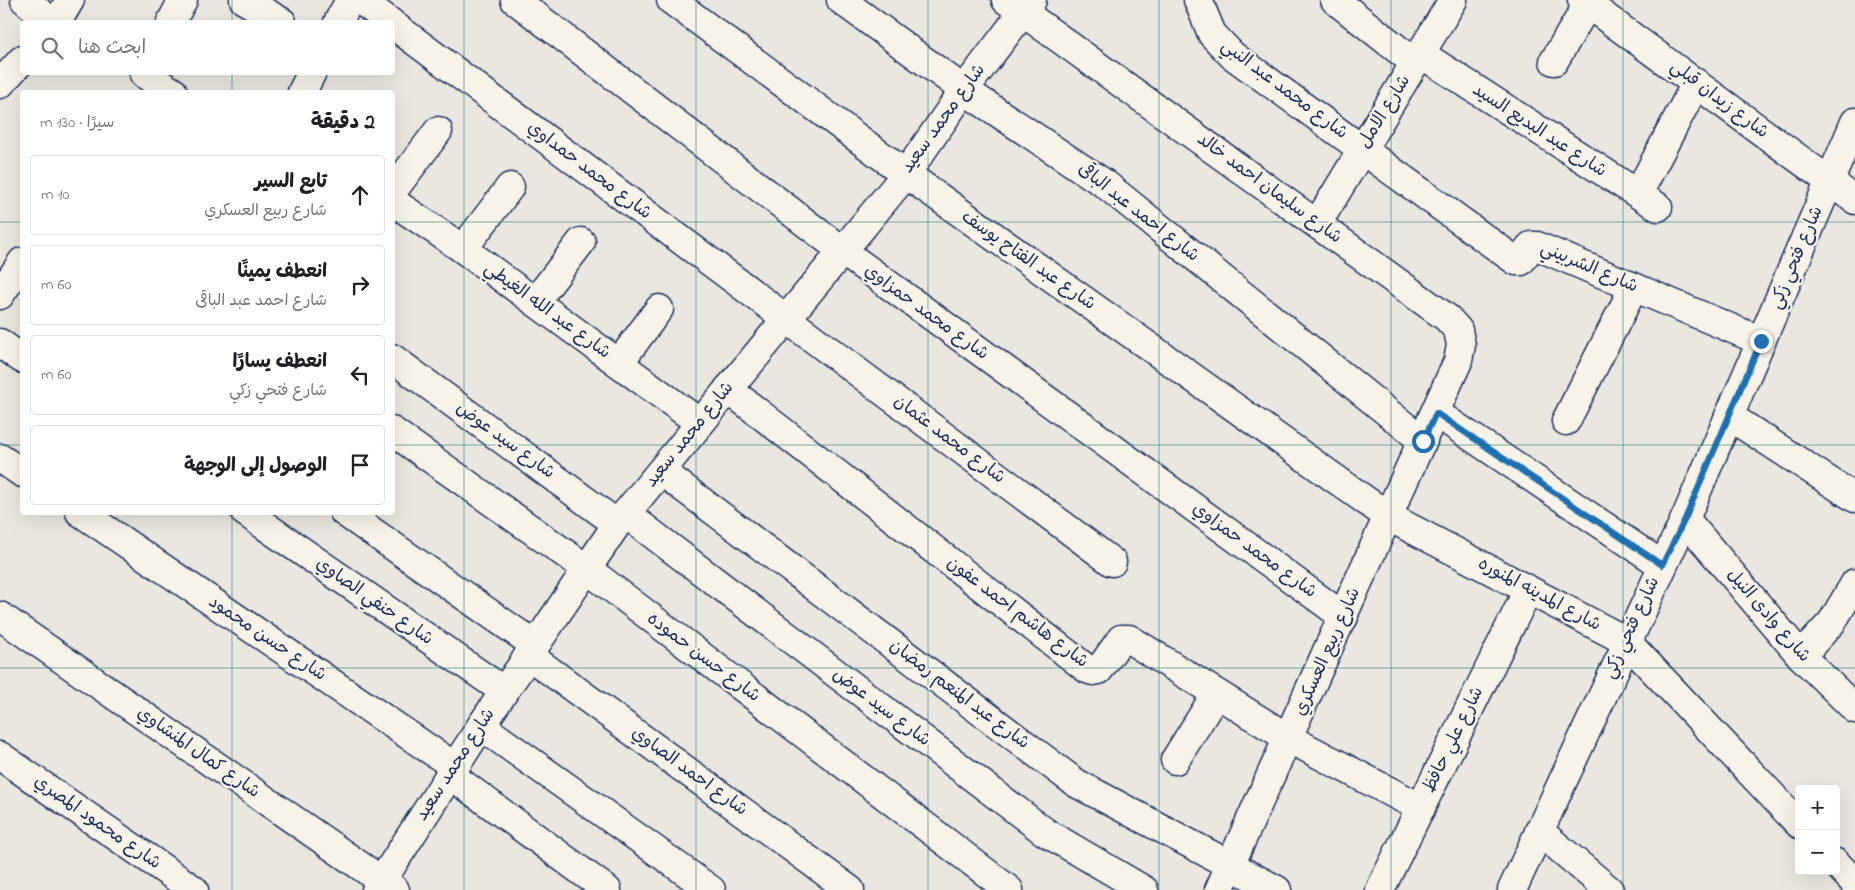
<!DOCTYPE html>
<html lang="ar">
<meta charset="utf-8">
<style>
:root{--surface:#fff;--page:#f6f6f6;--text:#202124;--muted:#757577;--line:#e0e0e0}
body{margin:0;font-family:"Indie Flower","Playpen Sans Arabic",sans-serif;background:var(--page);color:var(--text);direction:rtl}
.controls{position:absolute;right:15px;bottom:15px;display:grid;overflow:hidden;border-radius:5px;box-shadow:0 5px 20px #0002}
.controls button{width:45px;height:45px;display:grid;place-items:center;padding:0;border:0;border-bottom:1px solid var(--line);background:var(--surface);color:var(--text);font:25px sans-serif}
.stop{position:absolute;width:15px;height:15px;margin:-11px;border:4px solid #1f6fb2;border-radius:50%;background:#fff}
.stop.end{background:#1f6fb2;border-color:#fff;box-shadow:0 1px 5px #0008}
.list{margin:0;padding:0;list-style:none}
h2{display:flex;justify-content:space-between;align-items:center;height:65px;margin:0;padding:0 20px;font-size:21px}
h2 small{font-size:16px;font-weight:400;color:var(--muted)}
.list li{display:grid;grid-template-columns:32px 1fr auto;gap:15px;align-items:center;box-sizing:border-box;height:80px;margin:0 10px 10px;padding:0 10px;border:1px solid var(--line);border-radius:5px}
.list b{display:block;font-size:19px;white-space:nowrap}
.list p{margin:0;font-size:16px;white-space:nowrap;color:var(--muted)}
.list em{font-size:16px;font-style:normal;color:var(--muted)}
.icon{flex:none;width:28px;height:28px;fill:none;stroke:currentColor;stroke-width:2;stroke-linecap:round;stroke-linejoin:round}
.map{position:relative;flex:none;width:1855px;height:890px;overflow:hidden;direction:ltr}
.search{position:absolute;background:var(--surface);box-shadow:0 5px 20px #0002;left:20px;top:20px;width:375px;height:55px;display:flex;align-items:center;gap:12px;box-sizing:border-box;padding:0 18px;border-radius:5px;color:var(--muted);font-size:19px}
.panel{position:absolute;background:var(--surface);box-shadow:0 5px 20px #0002;left:20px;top:90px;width:375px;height:425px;border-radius:5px;direction:rtl}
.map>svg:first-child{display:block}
</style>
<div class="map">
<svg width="1855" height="890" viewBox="0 0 1855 890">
<rect width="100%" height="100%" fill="#eae7e0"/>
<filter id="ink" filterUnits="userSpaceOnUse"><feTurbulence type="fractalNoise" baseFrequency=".02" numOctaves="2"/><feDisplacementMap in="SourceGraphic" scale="10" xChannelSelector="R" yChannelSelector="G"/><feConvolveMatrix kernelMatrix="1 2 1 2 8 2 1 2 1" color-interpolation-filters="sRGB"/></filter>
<g filter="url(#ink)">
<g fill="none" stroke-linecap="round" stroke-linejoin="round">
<g stroke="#1b2f5e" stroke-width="31">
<g id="street">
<polyline points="25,0 51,22"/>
<polyline points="244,0 282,22"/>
<polyline points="360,0 390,22"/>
<polyline points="515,0 841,250 1344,617"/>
<polyline points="671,0 906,174 1389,517 1626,641 1799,824"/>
<polyline points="841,0 964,90 1105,184 1423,441"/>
<polyline points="1006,0 1447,318 1458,330 1461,345 1458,361 1219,890"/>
<polyline points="1198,0 1212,34 1232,55 1516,261 1521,261 1531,246 1537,246 1761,341"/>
<polyline points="1335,0 1415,63"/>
<polyline points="1582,0 1855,200"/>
<polyline points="57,22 70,0"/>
<polyline points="171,22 183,0"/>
<polyline points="338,22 350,0"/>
<polyline points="392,24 1112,562"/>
<polyline points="1421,54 1658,207"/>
<polyline points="1554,61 1588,4"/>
<polyline points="144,74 173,92"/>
<polyline points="0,84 22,60"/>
<polyline points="302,92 312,72"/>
<polyline points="392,192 438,131"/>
<polyline points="1638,194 1696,83"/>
<polyline points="392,201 463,249 700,423"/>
<polyline points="1317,224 1453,0"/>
<polyline points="463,249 510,187"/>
<polyline points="0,295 22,262"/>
<polyline points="535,302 581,242"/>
<polyline points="0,343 22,359"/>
<polyline points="392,358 617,524"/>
<polyline points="619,363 659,309"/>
<polyline points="728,389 1087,669 1093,671 1099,670 1121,639 1129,639 1288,738 1421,808"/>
<polyline points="1436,413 1662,565"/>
<polyline points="1729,416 1855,498"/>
<polyline points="1566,421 1634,287"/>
<polyline points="392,431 587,569 1009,890"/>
<polyline points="0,458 22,473"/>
<polyline points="661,471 1076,783 1277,890"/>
<polyline points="80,512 454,766"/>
<polyline points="245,512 504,691"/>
<polyline points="344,512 535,645"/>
<polyline points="626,514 1045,832 1144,890"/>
<polyline points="1685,519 1801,656 1855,709"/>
<polyline points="0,616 395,890"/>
<polyline points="528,655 850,890"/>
<polyline points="1801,656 1832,622 1855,583"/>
<polyline points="481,726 711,890"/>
<polyline points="0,756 194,890"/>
<polyline points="1175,760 1216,694"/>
<polyline points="449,774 607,890"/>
<polyline points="1539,831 1609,890"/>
<polyline points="1836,863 1855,883"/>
<polyline points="376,890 481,726 617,524 906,174 964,90 1032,0"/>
<polyline points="1380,890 1528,590"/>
<polyline points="1512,890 1685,519 1855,122"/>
</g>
</g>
<use href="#street" stroke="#f7f3e8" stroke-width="28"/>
</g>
</g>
<g fill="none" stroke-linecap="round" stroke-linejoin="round" filter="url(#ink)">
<polyline stroke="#1f6fb2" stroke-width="6" points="1423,441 1436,413 1662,565 1685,519 1761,341"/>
</g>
<path fill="none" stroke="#0f766e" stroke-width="1" stroke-opacity="0.55" d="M232 0V22M464 0V890M696 0V890M928 0V890M1159 0V890M1391 0V890M1623 0V890M232 72V92M0 222H22M392 222H1855M0 445H22M392 445H1855M232 512V890M0 668H1855"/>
<g text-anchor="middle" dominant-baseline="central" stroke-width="4.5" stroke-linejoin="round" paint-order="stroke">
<g font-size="18" fill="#1b2f5e" stroke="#f7f3e8">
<text transform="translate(1284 90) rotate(37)">شارع محمد عبد النبي</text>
<text transform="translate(1719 100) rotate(37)">شارع زيدان قبلي</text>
<text transform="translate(1385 112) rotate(-58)">شارع الامل</text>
<text transform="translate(944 119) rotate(-54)">شارع محمد سعيد</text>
<text transform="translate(1539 131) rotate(33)">شارع عبد البديع السيد</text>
<text transform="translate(589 171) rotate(37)">شارع محمد حمداوي</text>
<text transform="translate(1269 189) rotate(36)">شارع سليمان احمد خالد</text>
<text transform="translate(1138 213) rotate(38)">شارع احمد عبد الباقى</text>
<text transform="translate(1797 258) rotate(-67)">شارع فتحي زكي</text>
<text transform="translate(1028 261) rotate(35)">شارع عبد الفتاح يوسف</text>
<text transform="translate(1589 268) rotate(23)">شارع الشربيني</text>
<text transform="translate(547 311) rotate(36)">شارع عبد الله الغيطي</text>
<text transform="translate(926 313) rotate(36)">شارع محمد حمزاوي</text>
<text transform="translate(690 435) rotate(-51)">شارع محمد سعيد</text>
<text transform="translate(949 440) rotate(37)">شارع محمد عثمان</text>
<text transform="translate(505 441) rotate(36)">شارع سيد عوض</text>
<text transform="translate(1254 551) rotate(36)">شارع محمد حمزاوي</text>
<text transform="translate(1539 595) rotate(28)">شارع المدينه المنوره</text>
<text transform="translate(374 602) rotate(35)">شارع حنفي الصاوي</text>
<text transform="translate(1017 613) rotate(37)">شارع هاشم احمد عفون</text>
<text transform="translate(1768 616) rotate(49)">شارع وادى النيل</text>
<text transform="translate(1632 628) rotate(-65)">شارع فتحي زكي</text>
<text transform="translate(267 639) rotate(34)">شارع حسن محمود</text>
<text transform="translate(1328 652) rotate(-66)">شارع ربيع العسكري</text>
<text transform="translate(703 658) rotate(37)">شارع حسن حموده</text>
<text transform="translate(959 695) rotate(37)">شارع عبد المنعم رمضان</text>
<text transform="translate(881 708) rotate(37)">شارع سيد عوض</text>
<text transform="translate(1454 740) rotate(-64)">شارع علي حافظ</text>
<text transform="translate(198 753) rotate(35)">شارع كمال المنشاوي</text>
<text transform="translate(456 765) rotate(-57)">شارع محمد سعيد</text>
<text transform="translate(689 772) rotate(36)">شارع احمد الصاوي</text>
<text transform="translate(97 823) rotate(35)">شارع محمود المصري</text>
</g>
</g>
</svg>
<div class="controls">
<button>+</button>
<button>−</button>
</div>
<div class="stop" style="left:1423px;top:441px"></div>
<div class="stop end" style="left:1761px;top:341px"></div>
<div class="search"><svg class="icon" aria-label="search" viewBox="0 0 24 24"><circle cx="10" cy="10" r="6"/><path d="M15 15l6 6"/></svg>ابحث هنا</div>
<section class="panel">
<h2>2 دقيقة<small>سيرًا · 130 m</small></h2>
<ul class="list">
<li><svg class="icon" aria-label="ahead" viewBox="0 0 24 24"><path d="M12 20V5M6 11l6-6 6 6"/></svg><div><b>تابع السير</b><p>شارع ربيع العسكري</p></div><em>10 m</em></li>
<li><svg class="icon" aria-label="right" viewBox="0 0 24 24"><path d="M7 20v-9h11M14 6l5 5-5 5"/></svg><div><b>انعطف يمينًا</b><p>شارع احمد عبد الباقى</p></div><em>60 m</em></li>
<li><svg class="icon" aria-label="left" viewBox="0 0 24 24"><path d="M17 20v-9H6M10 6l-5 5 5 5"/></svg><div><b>انعطف يسارًا</b><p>شارع فتحي زكي</p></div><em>60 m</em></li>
<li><svg class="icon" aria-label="arrive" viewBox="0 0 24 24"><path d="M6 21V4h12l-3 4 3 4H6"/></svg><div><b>الوصول إلى الوجهة</b></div></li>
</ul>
</section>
</div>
